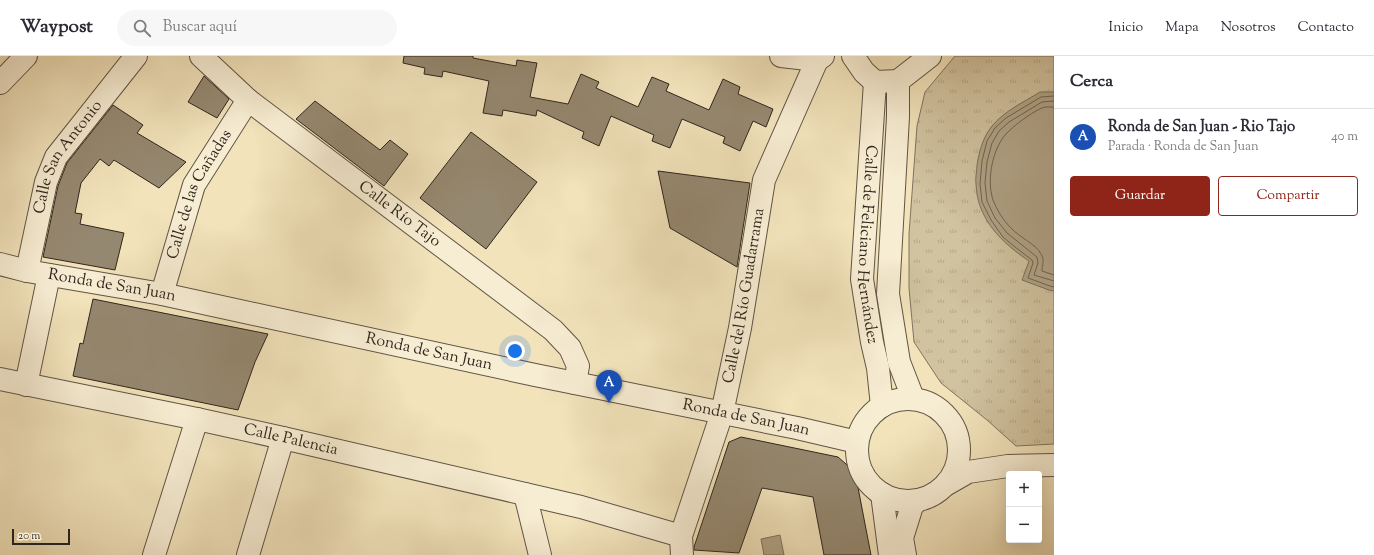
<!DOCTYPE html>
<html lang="es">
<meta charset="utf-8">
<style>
:root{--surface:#fff;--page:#f7f7f7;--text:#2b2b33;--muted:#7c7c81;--line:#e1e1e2;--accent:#8f2418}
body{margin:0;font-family:"Sorts Mill Goudy",serif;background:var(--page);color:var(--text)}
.controls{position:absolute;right:12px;bottom:12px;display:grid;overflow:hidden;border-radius:4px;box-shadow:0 4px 16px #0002}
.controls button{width:36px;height:36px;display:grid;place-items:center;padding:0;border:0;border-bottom:1px solid var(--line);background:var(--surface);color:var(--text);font:20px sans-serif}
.scale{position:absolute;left:12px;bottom:10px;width:58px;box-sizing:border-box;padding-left:4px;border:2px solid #30261e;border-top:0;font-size:11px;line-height:14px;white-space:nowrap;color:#30261e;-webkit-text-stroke:3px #f7edd3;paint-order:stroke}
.you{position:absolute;left:515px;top:295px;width:14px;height:14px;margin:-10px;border:3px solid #fff;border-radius:50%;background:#1a73e8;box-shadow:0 0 0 6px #1a73e833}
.badge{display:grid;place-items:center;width:26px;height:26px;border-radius:50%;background:var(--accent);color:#fff;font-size:13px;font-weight:700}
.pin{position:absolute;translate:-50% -33px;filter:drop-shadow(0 1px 2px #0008)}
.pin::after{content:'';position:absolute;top:21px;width:14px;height:12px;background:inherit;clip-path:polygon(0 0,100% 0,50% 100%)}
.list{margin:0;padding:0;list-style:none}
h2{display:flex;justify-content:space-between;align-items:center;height:52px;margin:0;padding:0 16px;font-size:17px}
h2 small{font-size:13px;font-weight:400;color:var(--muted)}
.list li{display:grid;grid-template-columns:26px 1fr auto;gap:12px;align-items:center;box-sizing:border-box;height:56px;padding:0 16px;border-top:1px solid var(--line)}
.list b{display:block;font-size:15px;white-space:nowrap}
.list p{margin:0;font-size:13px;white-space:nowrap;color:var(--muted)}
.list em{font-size:13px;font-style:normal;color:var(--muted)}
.actions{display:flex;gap:8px;padding:12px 16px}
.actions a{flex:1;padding:9px 0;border:1px solid var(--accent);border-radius:4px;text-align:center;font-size:14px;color:var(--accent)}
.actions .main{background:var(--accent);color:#fff}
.icon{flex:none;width:22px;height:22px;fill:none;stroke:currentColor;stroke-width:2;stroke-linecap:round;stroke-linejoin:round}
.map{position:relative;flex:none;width:1054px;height:499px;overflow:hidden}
header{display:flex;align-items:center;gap:24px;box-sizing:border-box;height:56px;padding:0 20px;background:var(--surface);border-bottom:1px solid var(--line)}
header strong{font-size:19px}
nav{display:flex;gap:22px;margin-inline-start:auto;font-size:14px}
.search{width:280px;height:36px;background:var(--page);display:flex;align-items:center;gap:10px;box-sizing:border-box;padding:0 14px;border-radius:22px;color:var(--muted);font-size:15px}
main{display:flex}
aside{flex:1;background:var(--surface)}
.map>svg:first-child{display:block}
</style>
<header>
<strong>Waypost</strong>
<div class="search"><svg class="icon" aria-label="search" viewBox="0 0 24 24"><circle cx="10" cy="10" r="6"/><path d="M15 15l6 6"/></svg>Buscar aquí</div>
<nav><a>Inicio</a><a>Mapa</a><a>Nosotros</a><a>Contacto</a></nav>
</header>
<main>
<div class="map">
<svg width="1054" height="499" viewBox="0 0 1054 499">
<defs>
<pattern id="grass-tufts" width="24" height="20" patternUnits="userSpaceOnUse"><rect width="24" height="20" fill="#d1c3a0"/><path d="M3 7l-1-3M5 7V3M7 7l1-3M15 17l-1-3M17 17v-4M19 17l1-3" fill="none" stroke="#b4a789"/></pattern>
</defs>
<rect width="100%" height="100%" fill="#f2e3bb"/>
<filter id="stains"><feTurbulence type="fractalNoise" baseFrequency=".005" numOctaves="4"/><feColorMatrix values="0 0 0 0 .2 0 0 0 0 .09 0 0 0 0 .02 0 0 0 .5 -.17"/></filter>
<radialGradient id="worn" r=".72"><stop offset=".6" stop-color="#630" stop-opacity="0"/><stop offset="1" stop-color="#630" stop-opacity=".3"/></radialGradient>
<polygon fill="url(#grass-tufts)" stroke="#80745f" points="955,0 1054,0 1054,388 1016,390 987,364 941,327 914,286 909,232 909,178 917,70 925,36"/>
<g fill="#b0a386" stroke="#7d715c">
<path d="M1040 36H1054V235L1049 234 1022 224 1029 205C1002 187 977 163 976 128 975 122 977 115 977 109 979 96 983 81 992 70 1004 55 1024 46 1040 36Z"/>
<polygon points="780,479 784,499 764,499 761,483"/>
</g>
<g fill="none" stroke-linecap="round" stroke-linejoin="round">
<g stroke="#706452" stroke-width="1">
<polyline points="1054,40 1041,41 1006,62 995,72 987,85 982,105 980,128 982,146 991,164 1003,181 1015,191 1032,204 1033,207 1028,222 1050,230 1054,231"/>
<polyline points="1054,45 1042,46 1009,66 999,75 992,87 987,106 985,127 987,145 995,162 1007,177 1037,201 1038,207 1034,219 1054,225"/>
<path d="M1054 51C1051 51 1048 51 1045 51 1036 53 1016 68 1009 75 993 89 986 123 993 144 997 154 1003 164 1011 172 1019 181 1037 189 1041 198 1045 204 1042 209 1042 215L1054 219"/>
</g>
</g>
<g fill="#958870" stroke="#30261e">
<polygon points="404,0 473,0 473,2 516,10 517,4 537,7 530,41 568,48 581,18 599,26 596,32 638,51 652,21 669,28 666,35 709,54 723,23 740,31 738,38 773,53 766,71 753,65 740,95 723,87 725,81 682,63 670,92 652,85 654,79 611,60 599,90 582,82 584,76 537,54 536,60 503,54 502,60 483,57 489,25 443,15 442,21 424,18 425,12 403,7"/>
<polygon points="204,20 229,43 217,62 188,46"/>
<polygon points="315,45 380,94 390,84 408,98 384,130 296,63"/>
<polygon points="113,49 143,69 137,77 186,106 159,132 114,104 109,110 100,103 81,127 75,157 82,158 80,168 124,177 115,214 43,201 58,130 67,107"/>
<polygon points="471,76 537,126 486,193 420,142"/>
<polygon points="658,115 750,127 737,211 670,172"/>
<polygon points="93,243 268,278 255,306 238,354 73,320 80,287 83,288"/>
<polygon points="741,381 838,401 855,416 871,499 824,499 813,441 762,432 739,497 694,494 694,491 729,386"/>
</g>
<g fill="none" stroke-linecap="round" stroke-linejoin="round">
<g stroke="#605545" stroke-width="24">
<g id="minor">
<path id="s1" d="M201 0 248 44 553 274 570 292 578 310 575 327"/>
<polyline points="781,0 817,4 823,0"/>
<polyline points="853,0 864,16 875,26 898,25 930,0"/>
<polyline points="898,25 898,61 888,238 899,306 913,342"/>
<path id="s2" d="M875 26 862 223 872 286 878 312 882 350"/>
<polyline points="0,27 26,0"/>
<path id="s3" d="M0 208 27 215 162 238 535 319 797 372 857 386"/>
<path id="s4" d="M27 215 46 126 56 101 136 0"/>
<path id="s5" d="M162 238 194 129 248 44"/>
<path id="s6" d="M0 323 197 363 283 382 581 451 681 480"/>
<polyline points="26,329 49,219"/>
<circle cx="908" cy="394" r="51"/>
<polyline points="947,428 968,416 1008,410 1054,409"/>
<polyline points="525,438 540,499"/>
<polyline points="882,438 890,499"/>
<polyline points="154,499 197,363"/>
<polyline points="248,499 283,382"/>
<path id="s7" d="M682 499 681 480 722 357 740 272 764 124 817 4"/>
<polyline points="905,499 902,482 912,450 917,445"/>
</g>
</g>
<use href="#minor" stroke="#f7edd3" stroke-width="22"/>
</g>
<g text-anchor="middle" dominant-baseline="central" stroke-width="4" stroke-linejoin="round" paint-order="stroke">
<g font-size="16" fill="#30261e" stroke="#f7edd3">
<text stroke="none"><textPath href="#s4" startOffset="123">Calle San Antonio</textPath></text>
<text stroke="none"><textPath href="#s5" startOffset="107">Calle de las Cañadas</textPath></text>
<text stroke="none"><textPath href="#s1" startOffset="254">Calle Río Tajo</textPath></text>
<text stroke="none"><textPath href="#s2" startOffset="163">Calle de Feliciano Hernández</textPath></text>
<text stroke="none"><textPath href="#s3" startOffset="114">Ronda de San Juan</textPath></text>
<text stroke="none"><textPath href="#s7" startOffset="268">Calle del Río Guadarrama</textPath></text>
<text stroke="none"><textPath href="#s3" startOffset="438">Ronda de San Juan</textPath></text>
<text stroke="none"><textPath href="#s3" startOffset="762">Ronda de San Juan</textPath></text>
<text stroke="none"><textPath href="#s6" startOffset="297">Calle Palencia</textPath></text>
</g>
</g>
<rect width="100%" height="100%" filter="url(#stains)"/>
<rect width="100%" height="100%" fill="url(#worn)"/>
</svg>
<div class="controls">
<button>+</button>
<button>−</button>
</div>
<div class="scale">20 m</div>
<div class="you"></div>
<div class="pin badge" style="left:609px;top:347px;background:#1a4fb4">A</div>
</div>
<aside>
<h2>Cerca<small></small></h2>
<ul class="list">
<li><span class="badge" style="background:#1a4fb4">A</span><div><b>Ronda de San Juan - Rio Tajo</b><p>Parada · Ronda de San Juan</p></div><em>40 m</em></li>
</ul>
<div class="actions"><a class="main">Guardar</a><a>Compartir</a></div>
</aside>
</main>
